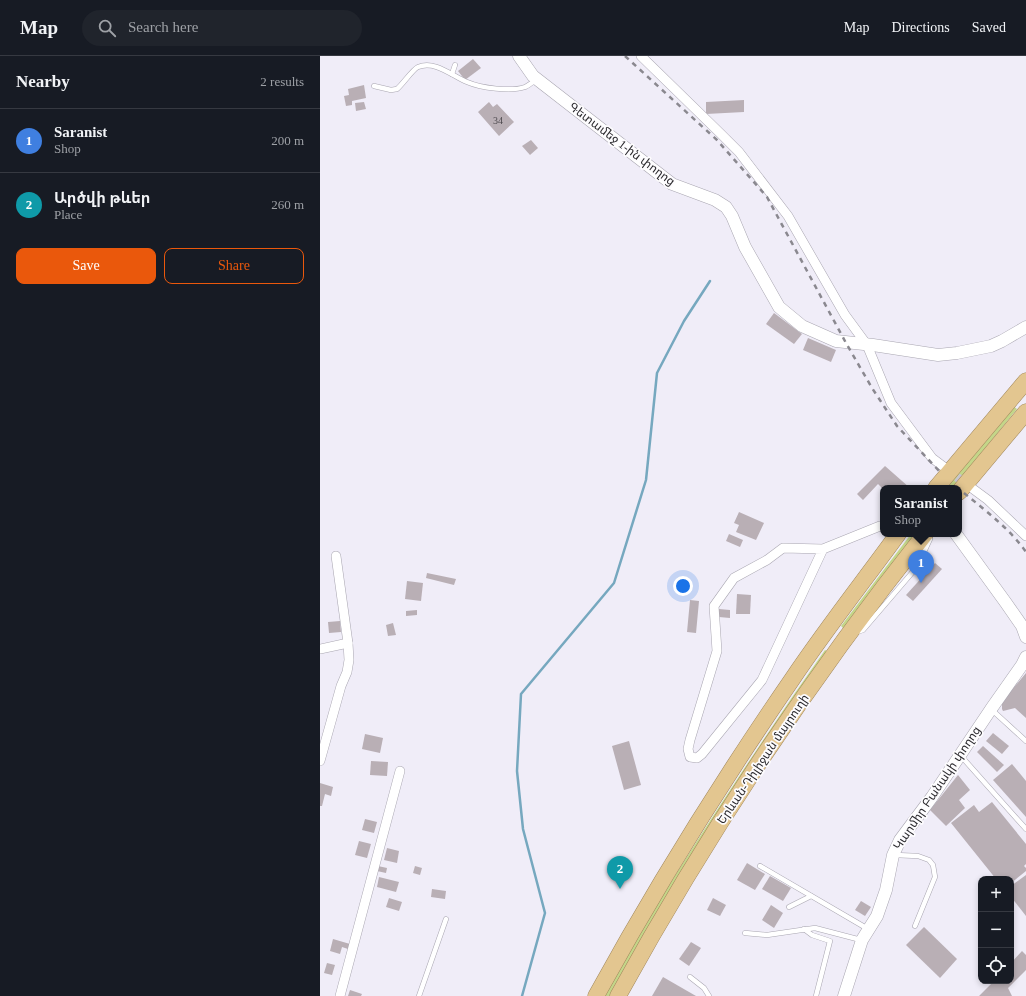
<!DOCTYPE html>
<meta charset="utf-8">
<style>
:root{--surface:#171b24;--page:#20242c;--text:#f1f3f6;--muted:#9ea1a6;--line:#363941;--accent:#ea580c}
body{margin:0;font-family:"Times New Roman","Noto Sans Armenian",serif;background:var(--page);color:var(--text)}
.controls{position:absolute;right:12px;bottom:12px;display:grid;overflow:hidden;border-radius:8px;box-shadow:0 2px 6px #0003}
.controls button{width:36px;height:36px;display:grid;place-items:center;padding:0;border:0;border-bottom:1px solid var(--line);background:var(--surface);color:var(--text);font:20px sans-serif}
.you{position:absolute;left:363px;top:530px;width:14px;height:14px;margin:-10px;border:3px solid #fff;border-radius:50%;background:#1a73e8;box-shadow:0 0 0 6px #1a73e833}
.badge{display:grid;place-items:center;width:26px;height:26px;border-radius:50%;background:var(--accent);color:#fff;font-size:13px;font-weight:700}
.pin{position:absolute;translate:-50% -33px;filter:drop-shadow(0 1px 2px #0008)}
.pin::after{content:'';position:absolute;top:21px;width:14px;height:12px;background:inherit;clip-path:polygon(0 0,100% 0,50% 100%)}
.popup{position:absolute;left:560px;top:429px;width:82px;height:52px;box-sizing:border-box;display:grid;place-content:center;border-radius:8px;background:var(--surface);filter:drop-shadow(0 1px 3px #0005);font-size:13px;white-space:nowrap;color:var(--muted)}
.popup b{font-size:15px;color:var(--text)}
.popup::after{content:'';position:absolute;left:50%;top:100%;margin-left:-8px;border:8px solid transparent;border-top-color:var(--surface)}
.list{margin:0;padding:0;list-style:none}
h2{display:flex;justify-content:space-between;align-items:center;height:52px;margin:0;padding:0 16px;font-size:17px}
h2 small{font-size:13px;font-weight:400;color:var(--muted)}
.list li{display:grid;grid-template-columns:26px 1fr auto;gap:12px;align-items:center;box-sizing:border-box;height:64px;padding:0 16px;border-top:1px solid var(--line)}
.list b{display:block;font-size:15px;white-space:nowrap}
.list p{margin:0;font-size:13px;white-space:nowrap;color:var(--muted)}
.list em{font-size:13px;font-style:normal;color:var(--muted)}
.actions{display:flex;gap:8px;padding:12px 16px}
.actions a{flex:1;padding:9px 0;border:1px solid var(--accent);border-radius:8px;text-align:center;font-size:14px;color:var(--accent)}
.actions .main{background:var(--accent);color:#fff}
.icon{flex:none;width:22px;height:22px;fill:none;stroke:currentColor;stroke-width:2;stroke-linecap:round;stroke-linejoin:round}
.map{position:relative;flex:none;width:706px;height:940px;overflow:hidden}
header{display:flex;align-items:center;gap:24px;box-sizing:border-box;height:56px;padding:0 20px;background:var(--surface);border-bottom:1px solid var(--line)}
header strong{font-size:19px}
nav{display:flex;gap:22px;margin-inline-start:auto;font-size:14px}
.search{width:280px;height:36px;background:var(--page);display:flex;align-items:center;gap:10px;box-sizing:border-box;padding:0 14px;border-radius:22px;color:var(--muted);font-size:15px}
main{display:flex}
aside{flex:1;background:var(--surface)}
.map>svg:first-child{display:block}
</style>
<header>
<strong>Map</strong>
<div class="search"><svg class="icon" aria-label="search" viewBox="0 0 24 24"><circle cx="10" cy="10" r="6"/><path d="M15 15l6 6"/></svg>Search here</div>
<nav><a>Map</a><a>Directions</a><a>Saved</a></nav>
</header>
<main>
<aside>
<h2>Nearby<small>2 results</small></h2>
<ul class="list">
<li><span class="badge" style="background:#3f7fe0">1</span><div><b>Saranist</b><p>Shop</p></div><em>200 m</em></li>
<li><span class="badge" style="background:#0f9aa8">2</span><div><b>Արծվի թևեր</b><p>Place</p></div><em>260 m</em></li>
</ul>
<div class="actions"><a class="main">Save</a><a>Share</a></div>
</aside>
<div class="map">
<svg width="706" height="940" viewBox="0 0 706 940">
<rect width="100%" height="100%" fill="#f0edf8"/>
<g fill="#c4d689">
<polygon points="693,350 697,353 633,432 626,432"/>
<polygon points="591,478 598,478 526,575 521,570"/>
<path d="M505 594 510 597 324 882 290 940H281C352 822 426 706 505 594Z"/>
</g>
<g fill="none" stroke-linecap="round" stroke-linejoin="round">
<polyline stroke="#76a8bf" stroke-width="2.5" points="202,940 225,857 203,773 197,715 201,638 294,527 326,424 337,317 364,265 390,225"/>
</g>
<g fill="#b9afb5">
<polygon points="153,3 161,12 145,24 138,15"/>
<polygon points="44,29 46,42 32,45 32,49 26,50 24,40 29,39 28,33"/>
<polygon points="424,44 424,56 386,58 386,46"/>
<polygon points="44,46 46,53 36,55 35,47"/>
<polygon points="169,46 173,51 177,48 194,66 179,80 158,56"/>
<polygon points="211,84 218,92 210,99 202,90"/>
<polygon points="454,257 482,278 474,288 446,268"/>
<polygon points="488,282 516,294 511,306 483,294"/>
<polygon points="565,410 590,432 562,432 558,428 543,444 537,438"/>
<polygon points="419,456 444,467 436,484 416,476 419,469 414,467"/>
<polygon points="409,478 423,484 420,491 406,485"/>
<polygon points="615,507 622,513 593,545 586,539"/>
<polygon points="107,517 136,523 134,529 106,522"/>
<polygon points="87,525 103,527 101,545 85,543"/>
<polygon points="417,538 431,539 430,558 416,558"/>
<polygon points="370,544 379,545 376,577 367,576"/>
<polygon points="399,553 410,554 410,562 399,561"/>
<polygon points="97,554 97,559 86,560 86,555"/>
<polygon points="20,565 21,576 9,577 8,566"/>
<polygon points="73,567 76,579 68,580 66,569"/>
<polygon points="706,617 706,662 695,652 683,655 682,653 682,648 685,642"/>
<polygon points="673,677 689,690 682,698 666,685"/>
<polygon points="45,678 63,682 60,697 42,693"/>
<polygon points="309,685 321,729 304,734 292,690"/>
<polygon points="663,690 684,709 677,716 657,696"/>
<polygon points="51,705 68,706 67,720 50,719"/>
<polygon points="692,708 706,725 706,761 673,724"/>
<polygon points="638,719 650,734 639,744 645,752 626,770 610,754"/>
<polygon points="0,727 13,731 11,740 5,738 2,750 0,750"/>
<polygon points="672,746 706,788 706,808 704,810 706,812 706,815 691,827 691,823 676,823 631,767 654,749 659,756"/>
<polygon points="45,763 57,766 54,777 42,774"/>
<polygon points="39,785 51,788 47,802 35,799"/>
<polygon points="67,792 79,795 77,807 64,804"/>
<polygon points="427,807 445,818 435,834 417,824"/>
<polygon points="58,810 67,812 66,817 57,815"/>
<polygon points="95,810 102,812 100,819 93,817"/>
<polygon points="706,819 706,860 691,841 691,830"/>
<polygon points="450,820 471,832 463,845 442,833"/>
<polygon points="59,821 79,826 76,836 57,831"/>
<polygon points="112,833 126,835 125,843 111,841"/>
<polygon points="69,842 82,846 79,855 66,851"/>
<polygon points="393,842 406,849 400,860 387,854"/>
<polygon points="541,845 551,851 545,860 535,854"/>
<polygon points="451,849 463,857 454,872 442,864"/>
<polygon points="604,871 637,903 620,922 586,889"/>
<polygon points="13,883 30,888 28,893 22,891 20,898 10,895"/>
<polygon points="371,886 381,892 369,910 359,903"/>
<polygon points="702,895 706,899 706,914 688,932 692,940 659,940 674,925 691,925 691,907"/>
<polygon points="7,907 15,909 12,919 4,917"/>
<polygon points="343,921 376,940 332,940"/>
<polygon points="30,934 42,938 41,940 28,940"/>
</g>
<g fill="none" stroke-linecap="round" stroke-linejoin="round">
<polyline stroke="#c8c6cf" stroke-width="9" stroke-dasharray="9 4.5" stroke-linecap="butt" points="626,413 649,430"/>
<g stroke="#a9a6b1" stroke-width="5.5">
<g id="service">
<polyline points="132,18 135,9"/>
<path d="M54 30 71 34 77 33C82 29 93 13 98 11 115 4 132 20 147 26 161 32 191 36 205 31 209 29 213 26 216 24"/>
<polyline points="537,576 543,574 597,511 610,483"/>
<polyline points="672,654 706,685"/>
<polyline points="641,700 706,773"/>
<polyline points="575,799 598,800 609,804 613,809 615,821 595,870"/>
<polyline points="440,810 548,873"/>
<polyline points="469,851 491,840"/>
<polyline points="484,873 492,879 510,885 496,940"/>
<polyline points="425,877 447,879 495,872 541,884"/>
<polyline points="370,921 384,932 389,940"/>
<polyline points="99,940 126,863"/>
</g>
</g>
<g stroke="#a9a6b1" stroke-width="10">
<g id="minor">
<polyline points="321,0 401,78 419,96 468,160 525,259 547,289 571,347 612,402 624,411"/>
<polyline points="649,430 668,444 706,480"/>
<polyline points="503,493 463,492 447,504 414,522 394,550 397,595 370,684 368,693 370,701 377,702 382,698 442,624 503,493 560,470 563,471"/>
<polyline points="0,593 28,587"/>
<polyline points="0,705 21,630 27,616 29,604 28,587 16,500"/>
<polyline points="20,940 80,715"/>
</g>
</g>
<g stroke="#a9a6b1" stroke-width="13">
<g id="tertiary">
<polyline points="199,0 213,20 352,128 395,144 406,151 412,160 425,191 459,251 482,270 516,285 553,289 618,299 637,297 671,290 682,285 706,271"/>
<polyline points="636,478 686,547 702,570 706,581"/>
<polyline points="524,940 542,884 557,860 566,834 573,799 580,784 612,741 671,653 702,609 706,601"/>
</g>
</g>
<g stroke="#9e855b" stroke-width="17">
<g id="trunk">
<polyline points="616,432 706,325"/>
<polyline points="639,436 706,356"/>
<path d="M276 940C336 831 402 725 473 622 506 573 543 526 578 478"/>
<path d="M298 940C387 778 490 623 605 478"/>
</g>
</g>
<use href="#service" stroke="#fff" stroke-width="4.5"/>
<use href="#minor" stroke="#fff" stroke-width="9"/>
<use href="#tertiary" stroke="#fff" stroke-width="12"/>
<use href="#trunk" stroke="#e3c690" stroke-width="16"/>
<g stroke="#8a888f" stroke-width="2.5" stroke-dasharray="5 5" stroke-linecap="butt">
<polyline points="305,0 397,84 447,141 526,287 552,332 577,370 621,417"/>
<path d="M644 437C666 455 690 473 706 496"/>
</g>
</g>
<g text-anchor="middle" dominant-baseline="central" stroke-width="3.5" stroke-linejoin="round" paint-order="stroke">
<g font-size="10" fill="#4e4a4f">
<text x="178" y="64">34</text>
</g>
<g font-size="12" fill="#2a292d" stroke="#fdfcfe">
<text transform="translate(302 88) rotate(37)">Գետամեջ 1-ին փողոց</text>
<text transform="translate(443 703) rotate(-56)">Երևան-Դիլիջան մայրուղի</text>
<text transform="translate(617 732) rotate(-56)">Կարմիր Բանակի փողոց</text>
</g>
</g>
</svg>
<div class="controls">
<button>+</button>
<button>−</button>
<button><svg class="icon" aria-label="locate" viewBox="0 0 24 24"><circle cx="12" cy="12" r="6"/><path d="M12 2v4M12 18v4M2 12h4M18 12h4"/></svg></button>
</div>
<div class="you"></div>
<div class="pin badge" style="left:601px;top:527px;background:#3f7fe0">1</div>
<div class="popup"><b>Saranist</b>Shop</div>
<div class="pin badge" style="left:300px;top:833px;background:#0f9aa8">2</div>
</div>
</main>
